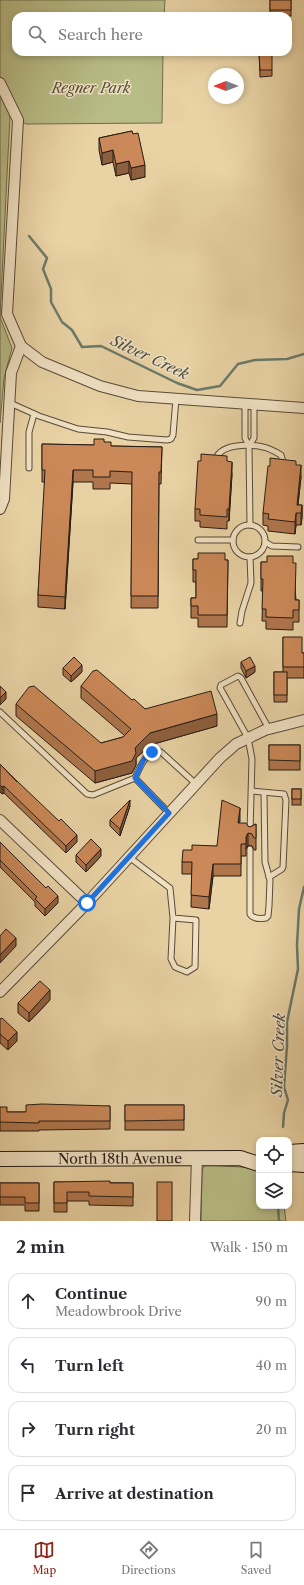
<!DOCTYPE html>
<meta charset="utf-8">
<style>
:root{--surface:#fff;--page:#f2f2f3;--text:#2b2b33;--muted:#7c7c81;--line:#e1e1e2;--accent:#8f2418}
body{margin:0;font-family:"Libre Caslon Text",serif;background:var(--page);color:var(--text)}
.controls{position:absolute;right:12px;bottom:12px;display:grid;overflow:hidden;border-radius:8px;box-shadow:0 2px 6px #0003}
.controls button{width:36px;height:36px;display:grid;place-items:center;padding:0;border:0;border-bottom:1px solid var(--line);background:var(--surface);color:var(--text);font:20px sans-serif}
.compass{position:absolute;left:208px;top:68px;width:36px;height:36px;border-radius:50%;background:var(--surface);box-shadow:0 2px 6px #0003;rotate:270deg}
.stop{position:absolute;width:12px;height:12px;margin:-9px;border:3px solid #1a73e8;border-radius:50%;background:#fff}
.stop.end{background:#1a73e8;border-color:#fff;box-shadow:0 1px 4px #0008}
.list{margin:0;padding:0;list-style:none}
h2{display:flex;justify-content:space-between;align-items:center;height:52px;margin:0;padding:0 16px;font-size:17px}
h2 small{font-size:13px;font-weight:400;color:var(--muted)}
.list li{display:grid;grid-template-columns:26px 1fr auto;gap:12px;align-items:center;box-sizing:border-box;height:56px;margin:0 8px 8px;padding:0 8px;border:1px solid var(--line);border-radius:12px}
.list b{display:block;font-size:15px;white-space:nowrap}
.list p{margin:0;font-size:13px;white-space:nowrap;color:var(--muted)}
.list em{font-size:13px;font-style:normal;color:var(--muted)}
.icon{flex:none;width:22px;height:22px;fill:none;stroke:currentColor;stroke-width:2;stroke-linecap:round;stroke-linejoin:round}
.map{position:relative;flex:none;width:304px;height:1221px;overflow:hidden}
.search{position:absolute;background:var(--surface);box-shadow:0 2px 6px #0003;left:12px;right:12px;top:12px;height:44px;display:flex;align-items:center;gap:10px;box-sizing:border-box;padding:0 14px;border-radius:12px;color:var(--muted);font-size:15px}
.sheet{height:308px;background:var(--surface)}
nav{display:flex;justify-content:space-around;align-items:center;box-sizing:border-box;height:56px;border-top:1px solid var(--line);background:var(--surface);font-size:11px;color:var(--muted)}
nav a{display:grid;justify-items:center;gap:2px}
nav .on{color:var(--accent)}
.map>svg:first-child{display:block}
</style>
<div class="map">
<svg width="304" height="1221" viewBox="0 0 304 1221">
<rect width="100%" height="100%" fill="#e9d3a5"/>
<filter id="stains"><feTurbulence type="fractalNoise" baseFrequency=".005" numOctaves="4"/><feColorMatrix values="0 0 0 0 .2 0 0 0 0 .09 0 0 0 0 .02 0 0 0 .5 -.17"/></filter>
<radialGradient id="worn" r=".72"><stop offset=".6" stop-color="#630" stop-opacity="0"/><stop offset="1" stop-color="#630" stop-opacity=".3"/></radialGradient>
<g fill="#b8bc86" stroke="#6f6c4e">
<polygon points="0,0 165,0 164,16 16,16 16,52 163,52 162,123 26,124 10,115 0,317 12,348 4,378 0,423"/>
<polygon points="206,1165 259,1168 259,1206 284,1206 286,1221 201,1221 202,1172 203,1168"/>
</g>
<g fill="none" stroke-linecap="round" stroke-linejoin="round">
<g stroke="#6a7a6b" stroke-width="2.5">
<polyline points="29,236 47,258 43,269 51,289 51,302 62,322 72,330 82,347 101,346 177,383 197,390 220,386 238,364 255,360 287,359 304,354"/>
<polyline points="283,1127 284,1113 288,1100 284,1087 287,1046 287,1022 298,969 297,945 299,909 304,887"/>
<polyline points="278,1206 279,1221"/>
</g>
<g stroke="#574a39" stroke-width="7">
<g id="lane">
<polyline points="10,403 39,416 78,429 107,432 128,437 167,440 171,439 173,435 176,399"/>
<polyline points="245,404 245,438 249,446 250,525"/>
<polyline points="249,446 254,438 254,405"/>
<path d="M215 462C218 443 249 444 263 447 269 448 276 452 281 455L284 465"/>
<polyline points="29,468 29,432 34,414"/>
<circle cx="249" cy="541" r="16"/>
<polyline points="198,540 233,540"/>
<polyline points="265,542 272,546 298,547"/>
<polyline points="240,623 242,611 251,583 250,557"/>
<path d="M0 712 87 794 93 795 135 778C141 765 145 752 161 752L196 784"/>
<polyline points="135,778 169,813"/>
<polyline points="252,791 284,794 286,800 283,867 282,869 269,877"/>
<polyline points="250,832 252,759 248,738 223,693 220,688 221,685 238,676 241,678 269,729"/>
<path d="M250 849V914C253 919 260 919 266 918L268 916 269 906 270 880 265 862 264 793"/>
<polyline points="129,857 170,888 173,918 171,959 175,967 187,972 195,967 196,920 173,918"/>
</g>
</g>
<g stroke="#574a39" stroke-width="12">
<g id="street">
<polyline points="0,83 18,120 7,314 21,346 42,362 100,386 138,396 304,408"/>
<polyline points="0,509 4,499 11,373 21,346"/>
<polyline points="0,820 87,903"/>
<polyline points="0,992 87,903 220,758 236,744 265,730 304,720"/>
<polyline points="195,1221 197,1158"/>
</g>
</g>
<g stroke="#261c15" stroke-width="16">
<g id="secondary">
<polyline points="289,1152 304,1151"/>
<path id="s1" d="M0 1159 240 1158 259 1164"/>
<polyline points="289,1164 304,1165"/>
</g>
</g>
<use href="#lane" stroke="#f1e2c4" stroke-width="5"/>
<use href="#street" stroke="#f1e2c4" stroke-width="10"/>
<use href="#secondary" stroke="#f1e2c4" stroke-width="14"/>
</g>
<g fill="#af754c" stroke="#261c15">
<rect x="270" y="0" width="21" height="16"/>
<polygon points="259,52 272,70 272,76 260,77"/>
<polygon points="132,131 145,177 131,180 129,173 116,176 113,162 102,165 99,150 99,138"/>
<polygon points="104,442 111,446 162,447 161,484 159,484 158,608 131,608 132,484 110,483 110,489 93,489 93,482 73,482 65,609 38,607 38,595 45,482 42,482 42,444 94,445"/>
<polygon points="227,461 232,474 229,521 227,521 227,529 200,527 200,521 195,521 195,509"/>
<polygon points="296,465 301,477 298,505 302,505 302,517 301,525 296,525 295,534 268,531 268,526 263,525 263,513"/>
<polygon points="193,559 228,560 227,627 198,627 198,618 191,618 191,598 196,598 196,582 193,582"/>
<polygon points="261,562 293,563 296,600 299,600 299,622 293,622 293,630 266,629 266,621 262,621 263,591 261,591"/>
<polygon points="283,637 302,653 304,653 304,678 287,678 287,702 274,702 274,672 283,672"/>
<polygon points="241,662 255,672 246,678 241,668"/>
<polygon points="63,668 82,672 71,682 63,675"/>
<polygon points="81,686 132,700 145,709 217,726 150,745 136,758 136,765 132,773 95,783 16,716 16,704 101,743 123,737 125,736 81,698"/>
<rect x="269" y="745" width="31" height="25"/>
<polygon points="0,764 77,842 66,853 4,793 2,794 0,792"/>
<rect x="292" y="789" width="9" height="16"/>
<polygon points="130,806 120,836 110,826 110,820"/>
<polygon points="240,820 239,823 250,827 256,824 256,850 254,850 252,846 248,845 246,849 246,856 241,856 241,876 213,876 209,909 191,907 192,874 182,874 182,862 192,850 217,846"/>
<polygon points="0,842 58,903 45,916 35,906 35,902 0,867"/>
<polygon points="76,855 101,856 86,872 76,862"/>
<polygon points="50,1000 29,1022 18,1013 18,1003"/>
<polygon points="0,1019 17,1041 8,1050 0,1043"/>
<rect x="125" y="1105" width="59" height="25"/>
<polygon points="110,1106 110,1129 39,1130 39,1131 0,1131 0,1107 7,1112 26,1112"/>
<polygon points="54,1182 133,1183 133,1206 89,1205 89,1201 67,1201 67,1212 54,1212"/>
<polygon points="0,1183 39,1183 39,1211 25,1211 25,1205 0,1205"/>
</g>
<g fill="#8e5f3e" stroke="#261c15">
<polygon points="113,150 113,162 102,165 102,153"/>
<polygon points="129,161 129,173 116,176 116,164"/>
<polygon points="145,165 145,177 131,180 131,168"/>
<polygon points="232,462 232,474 229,521 229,509"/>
<polygon points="301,465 301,477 297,513 297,505"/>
<polygon points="73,470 73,482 65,609 65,597"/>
<polygon points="302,505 302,517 301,525 301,513"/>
<polygon points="296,513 296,525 295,534 295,522"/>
<polygon points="82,665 82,672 71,682 71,676"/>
<polygon points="255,666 255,672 246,678 246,671"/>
<polygon points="6,692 6,699 0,705 0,698"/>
<polygon points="217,714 217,726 150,745 136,758 136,765 132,773 95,783 95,771 135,748 150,733"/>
<polygon points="4,786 4,793 2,794 2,787"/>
<polygon points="130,800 130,806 120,836 120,829"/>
<polygon points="240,808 240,820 238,835 238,823"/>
<polygon points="248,833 248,845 246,849 246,837"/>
<polygon points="77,835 77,842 66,853 66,846"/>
<polygon points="101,849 101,856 86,872 86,865"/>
<polygon points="213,864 213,876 209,909 209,897"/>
<polygon points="58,896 58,903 45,916 45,909"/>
<polygon points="16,938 16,946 0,963 0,955"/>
<polygon points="50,990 50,1000 29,1022 29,1013"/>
<polygon points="17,1032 17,1041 8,1050 8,1041"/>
</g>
<g fill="#cb8858" stroke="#261c15">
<rect x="270" y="0" width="21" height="10"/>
<polygon points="259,52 272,52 272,70 260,70"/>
<polygon points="132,131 133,134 138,133 145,165 131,168 129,161 116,164 113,150 102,153 99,138"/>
<polygon points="94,439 104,439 104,442 111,442 111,446 162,447 161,472 159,472 158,596 131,596 132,472 110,471 110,477 93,477 93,470 73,470 65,597 38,595 45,470 42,470 42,444 94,445"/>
<polygon points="201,454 227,456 227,461 232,462 229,509 227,509 227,517 200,515 200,509 195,509 198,461 201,461"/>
<polygon points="270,458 296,461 296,465 301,465 297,505 302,505 301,513 296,513 295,522 268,519 269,514 263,513 268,466 270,466"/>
<polygon points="198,553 225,553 225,560 228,560 227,615 198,615 198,606 191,606 191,598 196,598 196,570 193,570 193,559 198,559"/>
<polygon points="267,556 293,556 293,563 296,563 295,600 299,600 299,610 293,610 293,618 266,617 266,609 262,609 263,579 261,579 261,562 267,562"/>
<polygon points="283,637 302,637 302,653 304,653 304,667 283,667"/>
<polygon points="74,657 82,665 71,676 63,668"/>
<polygon points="250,657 255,666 246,671 241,662"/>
<polygon points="97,670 132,700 134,699 145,709 211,691 217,714 150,733 135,748 136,753 132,761 95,771 16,704 29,687 34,686 101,743 123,737 131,729 81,686 93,671"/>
<rect x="274" y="672" width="13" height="23"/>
<polygon points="0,686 6,692 0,698"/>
<polygon points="269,745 300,745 300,761 269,760"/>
<polygon points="0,764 17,782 17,781 59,821 61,819 77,835 66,846 4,786 2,787 0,785"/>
<rect x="292" y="789" width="9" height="10"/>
<polygon points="130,800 120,829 110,820"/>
<polygon points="222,800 240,808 238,823 246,823 248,826 250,827 256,824 256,838 254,838 252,834 248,833 246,837 246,844 241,844 241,864 213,864 209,897 191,895 192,862 182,862 183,850 192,850 192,845 217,846"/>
<polygon points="91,839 101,849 86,865 76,855"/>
<polygon points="0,842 46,888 48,886 58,896 45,909 35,899 37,897 0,860"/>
<polygon points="6,929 16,938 0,955 0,936"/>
<polygon points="40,981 50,990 29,1013 18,1003"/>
<polygon points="2,1018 17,1032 8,1041 0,1034 0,1019"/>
<polygon points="42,1104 110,1106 110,1121 39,1121 39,1123 0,1122 0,1107 7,1107 7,1112 26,1112 26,1105"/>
<polygon points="125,1105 184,1105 184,1120 125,1121"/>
<polygon points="110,1181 110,1183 133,1183 133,1197 89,1196 89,1192 67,1192 67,1203 54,1203 54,1182"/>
<rect x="157" y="1182" width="15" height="39"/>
<polygon points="0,1183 39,1183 39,1203 25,1203 25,1197 0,1197"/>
</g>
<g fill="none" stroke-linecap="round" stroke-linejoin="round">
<polyline stroke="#1a73e8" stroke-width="5" points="87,903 169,813 135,778 144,759 152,752"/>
</g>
<g text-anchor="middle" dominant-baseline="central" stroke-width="3" stroke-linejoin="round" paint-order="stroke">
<g font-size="14" font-style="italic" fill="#524c37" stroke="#f1e2c4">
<text x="91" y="88">Regner Park</text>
</g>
<g font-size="14" fill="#261c15" stroke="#f1e2c4">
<text stroke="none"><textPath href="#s1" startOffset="120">North 18th Avenue</textPath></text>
</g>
<g font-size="15" font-style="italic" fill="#484b40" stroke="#f1e2c4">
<text transform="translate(150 357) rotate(25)">Silver Creek</text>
<text transform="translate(278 1055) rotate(-88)">Silver Creek</text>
</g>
</g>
<rect width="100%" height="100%" filter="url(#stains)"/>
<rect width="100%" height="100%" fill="url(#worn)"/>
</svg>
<div class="controls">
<button><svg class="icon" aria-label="locate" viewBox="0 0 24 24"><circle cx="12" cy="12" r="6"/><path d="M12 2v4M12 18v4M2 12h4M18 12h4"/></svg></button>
<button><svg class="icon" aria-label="layers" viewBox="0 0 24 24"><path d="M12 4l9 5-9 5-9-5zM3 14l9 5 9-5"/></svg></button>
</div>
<svg class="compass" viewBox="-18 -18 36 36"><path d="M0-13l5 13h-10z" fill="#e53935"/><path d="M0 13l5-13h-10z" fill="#7c7c81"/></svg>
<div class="stop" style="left:87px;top:903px"></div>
<div class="stop end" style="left:152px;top:752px"></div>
<div class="search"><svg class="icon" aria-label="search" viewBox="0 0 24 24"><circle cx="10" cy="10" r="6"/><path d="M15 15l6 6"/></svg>Search here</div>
</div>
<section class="sheet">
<h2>2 min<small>Walk · 150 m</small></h2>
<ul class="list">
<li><svg class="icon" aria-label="ahead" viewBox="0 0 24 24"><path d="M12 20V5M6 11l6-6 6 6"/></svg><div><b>Continue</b><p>Meadowbrook Drive</p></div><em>90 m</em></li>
<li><svg class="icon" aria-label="left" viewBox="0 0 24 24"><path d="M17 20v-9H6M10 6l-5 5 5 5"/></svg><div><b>Turn left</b></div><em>40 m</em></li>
<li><svg class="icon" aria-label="right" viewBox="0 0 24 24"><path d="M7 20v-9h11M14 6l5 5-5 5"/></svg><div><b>Turn right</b></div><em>20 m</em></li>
<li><svg class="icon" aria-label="arrive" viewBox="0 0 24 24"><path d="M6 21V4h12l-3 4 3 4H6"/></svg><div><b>Arrive at destination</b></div></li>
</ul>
</section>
<nav>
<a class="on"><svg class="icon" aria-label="map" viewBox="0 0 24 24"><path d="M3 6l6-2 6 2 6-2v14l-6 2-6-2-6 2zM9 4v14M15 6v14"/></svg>Map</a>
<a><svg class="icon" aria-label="directions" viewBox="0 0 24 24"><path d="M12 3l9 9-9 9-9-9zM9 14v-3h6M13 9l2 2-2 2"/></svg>Directions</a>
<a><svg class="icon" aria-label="saved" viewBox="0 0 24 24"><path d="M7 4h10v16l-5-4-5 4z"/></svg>Saved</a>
</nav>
